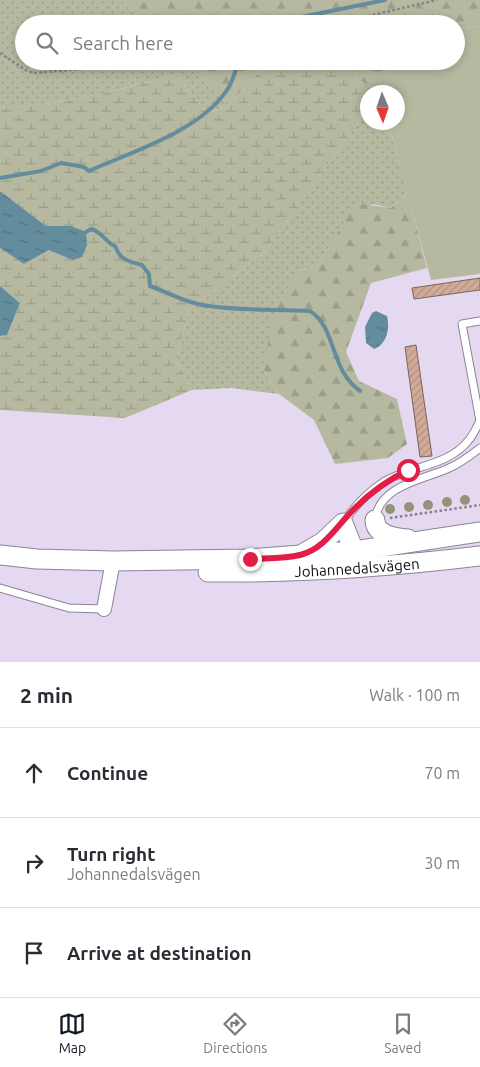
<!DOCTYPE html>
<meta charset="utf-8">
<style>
:root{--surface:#fff;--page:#f2f2f3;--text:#2b2b33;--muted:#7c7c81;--line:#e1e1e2;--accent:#111827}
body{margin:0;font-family:Ubuntu,sans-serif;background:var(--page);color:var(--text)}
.compass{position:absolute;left:360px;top:85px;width:45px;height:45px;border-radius:50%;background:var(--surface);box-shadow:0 2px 8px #0003;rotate:178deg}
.stop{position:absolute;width:15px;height:15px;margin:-11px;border:4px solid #e11d48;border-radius:50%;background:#fff}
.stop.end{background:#e11d48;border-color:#fff;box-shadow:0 1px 5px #0008}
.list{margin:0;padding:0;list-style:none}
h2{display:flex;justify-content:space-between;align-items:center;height:65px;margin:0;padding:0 20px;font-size:21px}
h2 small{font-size:16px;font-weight:400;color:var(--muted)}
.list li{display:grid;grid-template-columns:32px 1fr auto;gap:15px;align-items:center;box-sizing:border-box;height:90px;padding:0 20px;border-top:1px solid var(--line)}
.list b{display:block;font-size:19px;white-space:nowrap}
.list p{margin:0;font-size:16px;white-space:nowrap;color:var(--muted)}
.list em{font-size:16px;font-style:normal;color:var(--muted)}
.icon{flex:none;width:28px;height:28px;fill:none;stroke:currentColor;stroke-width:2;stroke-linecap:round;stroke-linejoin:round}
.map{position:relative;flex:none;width:480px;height:662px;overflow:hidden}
.search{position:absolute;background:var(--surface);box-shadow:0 2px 8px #0003;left:15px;right:15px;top:15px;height:55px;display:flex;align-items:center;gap:12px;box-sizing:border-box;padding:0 18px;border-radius:28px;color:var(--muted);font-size:19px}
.sheet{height:335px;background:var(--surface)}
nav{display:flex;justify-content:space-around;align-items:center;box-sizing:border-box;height:70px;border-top:1px solid var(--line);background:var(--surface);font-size:14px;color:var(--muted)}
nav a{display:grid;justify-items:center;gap:2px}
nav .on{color:var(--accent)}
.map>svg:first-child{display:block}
</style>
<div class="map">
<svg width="480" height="662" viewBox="0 0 480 662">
<defs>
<pattern id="grass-dots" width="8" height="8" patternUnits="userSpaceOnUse" patternTransform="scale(1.25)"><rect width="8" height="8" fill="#b6b9a0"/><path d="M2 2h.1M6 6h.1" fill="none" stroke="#9b9e89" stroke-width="1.8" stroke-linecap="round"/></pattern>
<pattern id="forest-firs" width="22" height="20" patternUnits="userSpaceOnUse" patternTransform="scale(1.25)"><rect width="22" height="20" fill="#b6b9a0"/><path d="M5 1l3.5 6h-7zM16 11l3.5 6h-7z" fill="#9b9e89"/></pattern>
<pattern id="wetland-marsh" width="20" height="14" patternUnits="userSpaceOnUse" patternTransform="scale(1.25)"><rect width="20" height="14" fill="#b6b9a0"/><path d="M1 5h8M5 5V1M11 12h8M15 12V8" fill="none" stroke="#9b9e89"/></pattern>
<pattern id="water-ripples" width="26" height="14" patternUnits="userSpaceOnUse" patternTransform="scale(1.25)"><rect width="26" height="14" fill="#638d9d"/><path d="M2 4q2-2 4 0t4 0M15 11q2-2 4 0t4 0" fill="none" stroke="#50727f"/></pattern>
<pattern id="building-hatch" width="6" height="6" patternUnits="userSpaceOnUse" patternTransform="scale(1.25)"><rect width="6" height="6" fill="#d2aa99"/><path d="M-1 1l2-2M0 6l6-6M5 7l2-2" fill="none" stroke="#b39183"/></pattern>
</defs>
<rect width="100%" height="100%" fill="#e4d9f0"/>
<g fill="url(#grass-dots)">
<path d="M0 0H121L145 24H24V61H183L228 105 208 113 176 74C119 91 59 105 0 108Z"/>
<polygon points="367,109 368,122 388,123 408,195 391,208 372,204 329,247 319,264 300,271 264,371 279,394 231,388 192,390 176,360 189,310 265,252"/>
</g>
<g fill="url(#forest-firs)">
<polygon points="121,0 480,0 480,26 456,29 456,24 145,24"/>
<polygon points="183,61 269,61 228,105"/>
<polygon points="353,61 397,61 380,92 353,77"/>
<polygon points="408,195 427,268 371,283 346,352 359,381 397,399 407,444 388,458 335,464 314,420 279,394 264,371 270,330 279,299 300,271 319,264 355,203 391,208"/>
</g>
<path fill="url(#wetland-marsh)" d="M269 61H353V77L380 92H368L367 109 265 252 189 310 176 360 192 390 125 418 0 410V336L7 335 20 303 0 286V248L24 264 49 250 71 226H46L0 191V108C59 105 119 91 176 74L208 113 228 105Z"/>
<polygon fill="#b6b9a0" points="480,26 480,274 431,280 388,123 398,122 398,92 380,92 397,61 456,61 456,29"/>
<g fill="url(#water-ripples)">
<polygon points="0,191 46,226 71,226 86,232 87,245 82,257 73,260 49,250 24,264 0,248"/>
<polygon points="0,286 20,303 7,335 0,336"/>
<path d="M376 311 387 316C390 329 387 344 374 349L366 343 365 327 372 313Z"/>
</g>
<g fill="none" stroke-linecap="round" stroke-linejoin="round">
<g stroke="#638d9d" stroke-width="4">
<polyline points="267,24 385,0"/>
<path d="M0 178 41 171 61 163 84 167 89 171C133 151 200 131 227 90 233 82 235 70 239 61"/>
<path d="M86 232 91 229C103 232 106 243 115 246 121 261 128 261 142 265L149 274 150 286C169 293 189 304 209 306 243 311 276 309 310 311 337 328 329 369 360 391"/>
</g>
</g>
<g fill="url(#building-hatch)" stroke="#7b645a">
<polygon points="480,278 480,290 414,299 412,288"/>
<polygon points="416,345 432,456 420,457 405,347"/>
</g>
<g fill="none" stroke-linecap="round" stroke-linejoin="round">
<g stroke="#8d8297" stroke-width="9">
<g id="service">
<polyline points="480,321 462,324 480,421"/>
<path d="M375 520C379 486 421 480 447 469 459 464 470 456 480 448"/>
<path d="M344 522C354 507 369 491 385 481 411 466 448 466 468 441 473 436 476 428 480 421"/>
<polyline points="0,588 69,608 104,609"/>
</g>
</g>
<g stroke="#8d8297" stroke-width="16">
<polyline id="minor" points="104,609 113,561"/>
</g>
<g stroke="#8d8297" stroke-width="21">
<g id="secondary">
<path d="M375 520C375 535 396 538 408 539"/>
<polyline points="304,553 323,542 343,523 354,551 364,557"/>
<polyline points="0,555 37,559 113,561 249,559 354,551 480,532"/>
<path id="s1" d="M208 572C299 573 390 567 480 556"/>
</g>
</g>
<g stroke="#877f8f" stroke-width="2.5" stroke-dasharray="2.5 2.5" stroke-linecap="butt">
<polyline points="334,24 437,0"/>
<polyline points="0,53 27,71 34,73 118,66 146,61"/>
<polyline points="390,518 480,505"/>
</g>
<use href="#service" stroke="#fff" stroke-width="7"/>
<use href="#minor" stroke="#fff" stroke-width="14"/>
<use href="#secondary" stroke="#fff" stroke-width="19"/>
</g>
<g fill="#94927a">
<circle cx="465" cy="500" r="5"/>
<circle cx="447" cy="502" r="5"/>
<circle cx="428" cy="505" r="5"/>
<circle cx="409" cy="507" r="5"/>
<circle cx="390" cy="509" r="5"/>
</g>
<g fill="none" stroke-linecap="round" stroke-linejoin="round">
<path stroke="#e11d48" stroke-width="6" d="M250 559C265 558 284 559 300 555 325 549 338 524 355 508 371 492 388 480 408 470"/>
</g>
<g text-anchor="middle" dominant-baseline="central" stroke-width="4" stroke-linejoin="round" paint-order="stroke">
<g font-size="15" fill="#100c13" stroke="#f2e6fe">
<text stroke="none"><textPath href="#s1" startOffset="149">Johannedalsvägen</textPath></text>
</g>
</g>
</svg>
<svg class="compass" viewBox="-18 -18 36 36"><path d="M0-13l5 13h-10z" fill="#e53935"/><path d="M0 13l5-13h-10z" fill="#7c7c81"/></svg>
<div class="stop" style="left:408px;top:470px"></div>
<div class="stop end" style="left:250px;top:559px"></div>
<div class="search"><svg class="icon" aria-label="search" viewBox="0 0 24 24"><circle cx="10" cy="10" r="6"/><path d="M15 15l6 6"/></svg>Search here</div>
</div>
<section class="sheet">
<h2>2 min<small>Walk · 100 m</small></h2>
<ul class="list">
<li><svg class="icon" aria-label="ahead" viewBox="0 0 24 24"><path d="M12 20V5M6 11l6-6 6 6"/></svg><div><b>Continue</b></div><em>70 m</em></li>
<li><svg class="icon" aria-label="right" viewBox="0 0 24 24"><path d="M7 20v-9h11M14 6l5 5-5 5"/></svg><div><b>Turn right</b><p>Johannedalsvägen</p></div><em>30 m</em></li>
<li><svg class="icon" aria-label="arrive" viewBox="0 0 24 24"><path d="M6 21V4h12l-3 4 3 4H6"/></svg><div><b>Arrive at destination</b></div></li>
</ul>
</section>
<nav>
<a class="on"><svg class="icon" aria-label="map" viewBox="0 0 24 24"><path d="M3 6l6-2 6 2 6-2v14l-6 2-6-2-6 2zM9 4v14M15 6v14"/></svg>Map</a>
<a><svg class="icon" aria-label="directions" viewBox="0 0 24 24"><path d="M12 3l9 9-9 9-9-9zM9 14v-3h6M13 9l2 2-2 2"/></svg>Directions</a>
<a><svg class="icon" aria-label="saved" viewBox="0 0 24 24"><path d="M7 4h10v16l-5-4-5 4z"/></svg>Saved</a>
</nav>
